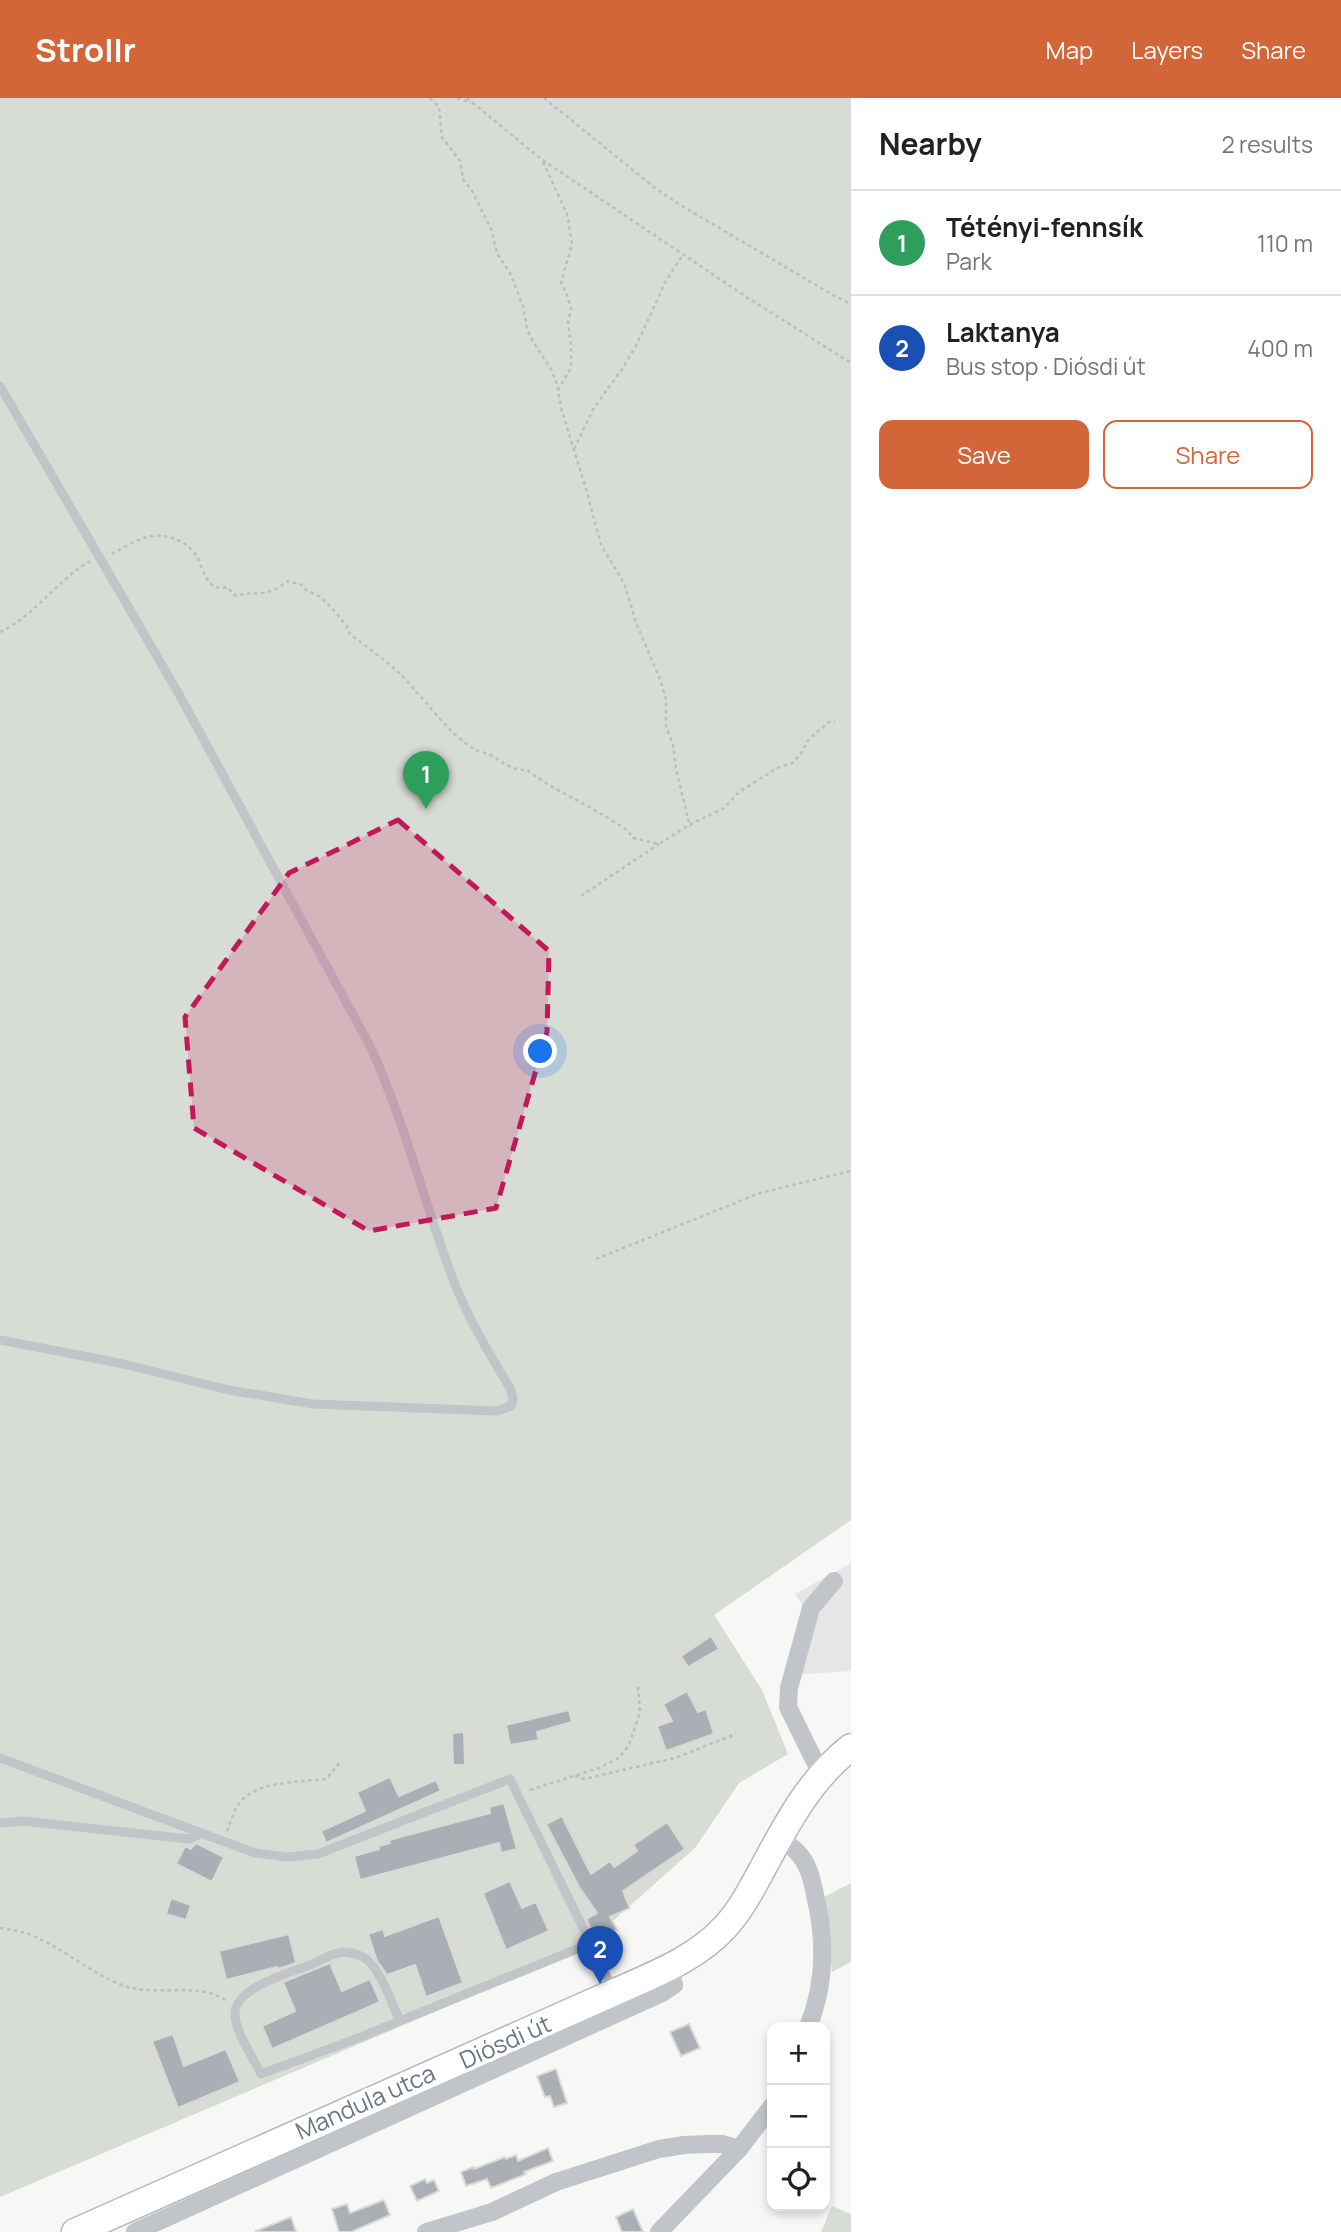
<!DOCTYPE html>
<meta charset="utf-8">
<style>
:root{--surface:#fff;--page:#f6f6f6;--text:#202124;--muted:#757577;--line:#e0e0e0;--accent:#d36639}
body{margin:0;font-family:Manrope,sans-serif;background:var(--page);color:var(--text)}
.controls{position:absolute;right:21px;bottom:21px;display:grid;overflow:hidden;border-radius:14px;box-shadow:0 4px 10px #0003}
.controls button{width:63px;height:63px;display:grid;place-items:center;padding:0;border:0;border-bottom:2px solid var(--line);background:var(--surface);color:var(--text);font:35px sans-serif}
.you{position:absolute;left:541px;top:954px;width:24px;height:24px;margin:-18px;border:5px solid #fff;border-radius:50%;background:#1a73e8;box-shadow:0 0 0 10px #1a73e833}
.badge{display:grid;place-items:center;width:46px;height:46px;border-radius:50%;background:var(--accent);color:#fff;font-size:23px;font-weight:700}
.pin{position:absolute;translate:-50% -58px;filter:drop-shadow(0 2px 4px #0008)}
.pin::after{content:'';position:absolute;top:37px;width:24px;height:21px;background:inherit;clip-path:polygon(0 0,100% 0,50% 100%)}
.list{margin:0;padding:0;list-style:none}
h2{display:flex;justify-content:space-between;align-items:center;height:91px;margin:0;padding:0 28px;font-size:30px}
h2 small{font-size:23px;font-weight:400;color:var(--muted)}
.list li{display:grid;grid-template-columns:46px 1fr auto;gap:21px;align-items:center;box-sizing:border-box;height:105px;padding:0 28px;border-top:2px solid var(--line)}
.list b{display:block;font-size:26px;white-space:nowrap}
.list p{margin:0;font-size:23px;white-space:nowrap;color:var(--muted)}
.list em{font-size:23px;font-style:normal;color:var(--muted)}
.actions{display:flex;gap:14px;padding:21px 28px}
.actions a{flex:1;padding:16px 0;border:2px solid var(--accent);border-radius:14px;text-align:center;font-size:24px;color:var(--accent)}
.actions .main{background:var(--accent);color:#fff}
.icon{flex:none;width:38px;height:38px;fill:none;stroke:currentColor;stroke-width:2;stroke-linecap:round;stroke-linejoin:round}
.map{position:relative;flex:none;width:851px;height:2134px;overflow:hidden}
header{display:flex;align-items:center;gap:42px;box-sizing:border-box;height:98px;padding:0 35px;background:var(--accent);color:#fff}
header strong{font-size:33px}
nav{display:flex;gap:38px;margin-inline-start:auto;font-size:24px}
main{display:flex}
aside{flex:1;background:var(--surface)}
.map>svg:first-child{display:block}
</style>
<header>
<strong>Strollr</strong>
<nav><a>Map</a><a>Layers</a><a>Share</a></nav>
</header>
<main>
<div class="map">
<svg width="851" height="2134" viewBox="0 0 851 2134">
<rect width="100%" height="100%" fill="#f7f7f5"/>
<polygon fill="#e5e6e5" points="851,1465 851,1573 790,1577 805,1510 795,1496"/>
<g fill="#d7dcd4">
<polygon points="0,0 851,0 851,1422 714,1517 762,1592 788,1656 739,1685 695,1750 580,1852 0,2099"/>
<polygon points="851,1785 851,1864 832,1874 824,1799"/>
<polygon points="832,2108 851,2116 851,2134 821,2134"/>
</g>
<g fill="#a9afb5" stroke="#d9d9d7" stroke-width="2">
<polygon points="711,1538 719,1551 688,1569 681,1558"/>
<polygon points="687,1593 698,1614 706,1611 714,1636 666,1653 657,1628 672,1623 663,1606"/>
<polygon points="569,1612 572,1624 537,1634 539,1642 510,1647 506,1627"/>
<polygon points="464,1634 465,1667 453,1667 452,1635"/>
<polygon points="390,1679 399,1698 436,1682 441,1693 326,1745 321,1733 365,1713 357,1694"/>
<polygon points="504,1705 517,1751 501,1755 499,1745 360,1782 354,1758 379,1751 378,1748 390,1745 389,1742 490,1715 489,1709"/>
<polygon points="562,1718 591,1776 610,1763 614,1769 637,1753 633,1747 667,1724 685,1751 623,1793 630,1810 610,1819 617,1832 597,1843 586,1821 597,1815 579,1789 546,1726"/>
<polygon points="196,1745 224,1759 212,1784 176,1766 185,1748 191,1751"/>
<polygon points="510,1783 522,1810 536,1804 549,1833 506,1852 483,1795"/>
<polygon points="171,1800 191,1807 186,1822 166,1816"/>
<polygon points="439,1818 463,1885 426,1899 415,1867 387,1877 377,1863 368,1836 383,1831 385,1838"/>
<polygon points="289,1836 296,1865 278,1871 277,1869 226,1882 219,1853"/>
<polygon points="330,1865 342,1893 370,1881 380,1904 272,1951 262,1928 295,1913 283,1884"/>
<polygon points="689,1926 700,1950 681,1958 670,1934"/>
<polygon points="173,1936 184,1968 226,1951 240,1984 178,2010 152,1943"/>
<polygon points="556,1971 567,2005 554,2009 550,1998 545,1999 537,1978"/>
<polygon points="548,2050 553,2063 524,2074 526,2076 491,2090 487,2081 466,2088 461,2074 473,2069 474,2071 505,2059 506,2061 516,2057 518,2063"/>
<polygon points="425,2081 427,2085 434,2082 439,2093 417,2103 410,2088"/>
<polygon points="384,2102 390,2117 351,2134 339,2134 332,2111 347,2106 350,2115"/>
<polygon points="633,2111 643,2134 622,2134 616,2119"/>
<polygon points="291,2119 296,2134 256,2134 256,2133"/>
</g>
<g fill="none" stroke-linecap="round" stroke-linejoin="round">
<g stroke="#b4b8bc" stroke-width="29">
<path id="secondary" d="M75 2134 615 1894C653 1877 696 1861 725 1829 741 1812 752 1790 763 1770 787 1725 810 1681 851 1649"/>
</g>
<g stroke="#bbbdc0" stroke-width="2.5" stroke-dasharray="3.5 3.5" stroke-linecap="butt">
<polyline points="430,0 439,9 442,39 460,63 463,81 472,93 491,131 497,155 511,177 523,208 527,231 532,242 551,271 557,286 561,310 587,394 601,447 624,485 637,527 660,581 666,601 666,628 673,647 676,671 690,729"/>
<polyline points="457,0 471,5"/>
<polyline points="467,0 541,61 745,198 851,265"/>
<polyline points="544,0 655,90 677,105 831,196 851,206"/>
<polyline points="543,64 567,116 572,146 561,184 568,199 571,211 568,225 571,246 571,270 558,292"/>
<polyline points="574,351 594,310 622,271 637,246 665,185 683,156"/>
<path d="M112 456C123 450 135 442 147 439 166 435 184 441 196 457 202 466 204 485 216 489 219 490 224 490 227 489L236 498C245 495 251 496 260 495 270 495 280 489 288 483L302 487 306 492 319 498 332 510 346 527 350 536C365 548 382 559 397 573 421 595 449 639 478 653 481 654 485 655 488 656 503 663 510 673 527 672 553 692 585 705 613 723 623 730 626 729 633 740L659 746 689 727 724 710 739 694 777 670 792 665 800 657 809 641 829 624 835 623"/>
<path d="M0 534C36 517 56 483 90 463"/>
<polyline points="581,798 659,746"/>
<polyline points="596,1161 760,1095 851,1073"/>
<polyline points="575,1678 584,1681 675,1660 736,1636"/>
<polyline points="530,1692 599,1670 619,1660 629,1647 640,1614 638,1588"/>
<path d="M227 1733C231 1724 234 1710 241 1703 258 1683 301 1684 326 1681L341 1663"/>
<path d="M0 1830C7 1831 15 1832 22 1834 58 1844 91 1878 128 1889 159 1898 198 1884 225 1902"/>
</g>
<g stroke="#c1c4c8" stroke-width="9">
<path d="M0 288 180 598 370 948C405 1024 424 1105 454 1184 469 1222 490 1257 511 1292L513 1301 511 1308 497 1313 313 1306 229 1292 119 1265 0 1242"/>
<polyline points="0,1660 255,1755 287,1759 318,1756 510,1681 614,1893"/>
<polyline points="0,1725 23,1723 189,1741 202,1735"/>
<path d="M400 1923C392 1906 379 1867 363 1859 357 1856 348 1854 342 1854 330 1856 318 1864 307 1868 287 1876 234 1890 235 1917 235 1933 254 1961 261 1976L353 1942 577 1851 590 1842"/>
</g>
<g stroke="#c1c4c8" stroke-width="18">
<polyline points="821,1676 788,1609 789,1590 811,1510 834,1483"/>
<path d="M779 1740C784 1744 791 1748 796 1753 808 1764 812 1781 815 1797 826 1842 826 1885 808 1929"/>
<polyline points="135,2134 662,1895 674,1887 670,1869"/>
<polyline points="426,2134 492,2114 556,2084 659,2051 684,2047 708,2046 722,2046 739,2051"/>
<polyline points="659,2134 739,2051 772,2008"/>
</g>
<use href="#secondary" stroke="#fff" stroke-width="26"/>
</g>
<path fill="#c2185b" fill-opacity="0.2" stroke="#c2185b" stroke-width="5" stroke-dasharray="14 9" stroke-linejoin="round" d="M398 722 549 853 547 934 496 1110 369 1133 194 1030 185 919 289 775Z"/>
<g text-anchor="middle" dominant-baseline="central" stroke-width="7" stroke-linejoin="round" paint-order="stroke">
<g font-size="24" fill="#697683" stroke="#fff">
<text transform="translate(505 1943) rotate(-24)">Diósdi út</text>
<text transform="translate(365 2003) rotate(-24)">Mandula utca</text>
</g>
</g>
</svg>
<div class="controls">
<button>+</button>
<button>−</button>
<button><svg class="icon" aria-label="locate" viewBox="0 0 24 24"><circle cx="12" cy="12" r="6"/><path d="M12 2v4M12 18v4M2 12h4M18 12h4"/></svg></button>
</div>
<div class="you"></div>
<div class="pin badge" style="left:426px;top:711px;background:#2e9e5b">1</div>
<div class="pin badge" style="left:600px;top:1886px;background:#1a4fb4">2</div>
</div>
<aside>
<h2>Nearby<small>2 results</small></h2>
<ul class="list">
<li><span class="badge" style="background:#2e9e5b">1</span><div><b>Tétényi-fennsík</b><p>Park</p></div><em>110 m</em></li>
<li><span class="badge" style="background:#1a4fb4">2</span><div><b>Laktanya</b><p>Bus stop · Diósdi út</p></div><em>400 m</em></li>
</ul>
<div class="actions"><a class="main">Save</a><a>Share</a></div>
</aside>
</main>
